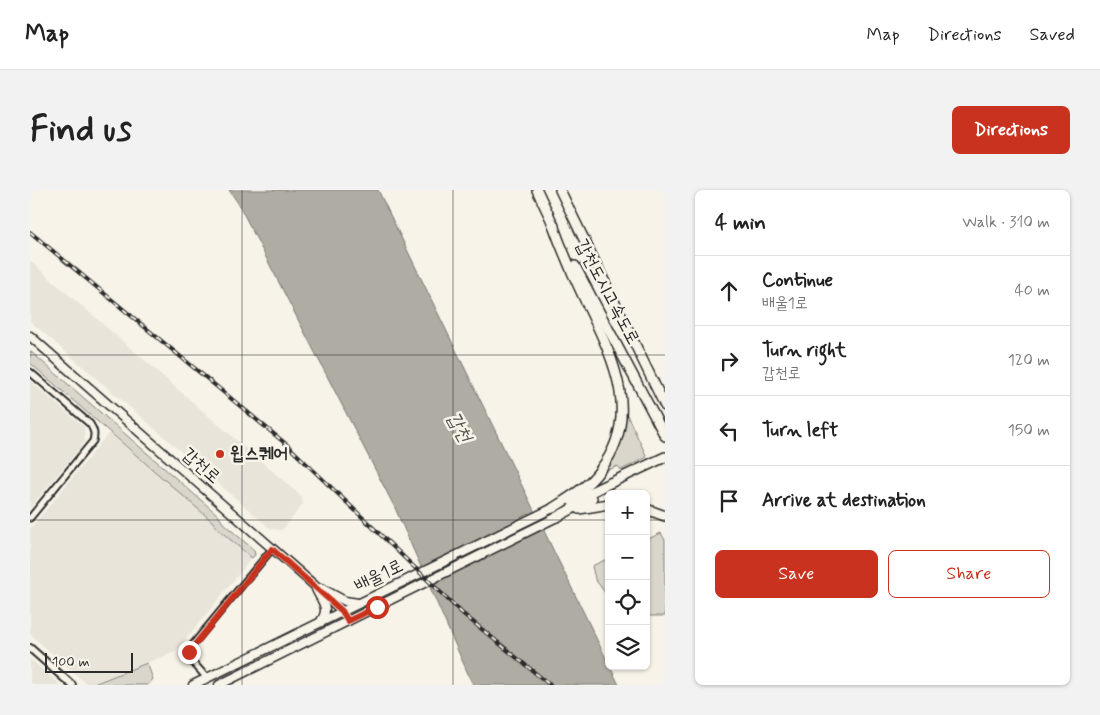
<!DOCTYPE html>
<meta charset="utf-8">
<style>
:root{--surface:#fff;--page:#f2f2f2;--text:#222;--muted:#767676;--line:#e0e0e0;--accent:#c8321e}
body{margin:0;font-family:Mynerve,"Poor Story",sans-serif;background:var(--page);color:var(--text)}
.controls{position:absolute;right:15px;bottom:15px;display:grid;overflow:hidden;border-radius:8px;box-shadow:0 1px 4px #0004}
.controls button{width:45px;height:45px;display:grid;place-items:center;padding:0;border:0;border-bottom:1px solid var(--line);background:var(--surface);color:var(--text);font:25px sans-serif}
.scale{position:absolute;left:15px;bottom:12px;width:88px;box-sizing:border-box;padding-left:5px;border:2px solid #2b2b2b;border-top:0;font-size:14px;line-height:18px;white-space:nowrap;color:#2b2b2b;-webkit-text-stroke:4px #f7f3e8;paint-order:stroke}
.stop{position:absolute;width:15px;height:15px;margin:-11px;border:4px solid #c8321e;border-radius:50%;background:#fff}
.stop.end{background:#c8321e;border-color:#fff;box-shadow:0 1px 5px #0008}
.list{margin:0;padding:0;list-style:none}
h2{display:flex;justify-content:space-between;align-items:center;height:65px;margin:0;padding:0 20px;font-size:21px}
h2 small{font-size:16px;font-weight:400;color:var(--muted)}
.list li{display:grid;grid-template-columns:32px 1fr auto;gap:15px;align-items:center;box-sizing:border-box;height:70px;padding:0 20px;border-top:1px solid var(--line)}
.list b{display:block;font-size:19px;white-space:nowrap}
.list p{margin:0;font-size:16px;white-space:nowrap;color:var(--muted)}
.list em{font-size:16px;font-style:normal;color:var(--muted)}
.actions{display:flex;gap:10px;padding:15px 20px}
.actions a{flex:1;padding:11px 0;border:1px solid var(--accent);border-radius:8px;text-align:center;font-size:18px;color:var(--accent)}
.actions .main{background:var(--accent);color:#fff}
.icon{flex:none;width:28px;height:28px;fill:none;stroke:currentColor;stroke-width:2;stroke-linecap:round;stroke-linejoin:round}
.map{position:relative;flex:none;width:635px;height:495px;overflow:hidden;border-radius:8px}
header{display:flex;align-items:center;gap:30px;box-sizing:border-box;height:70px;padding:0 25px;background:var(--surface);border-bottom:1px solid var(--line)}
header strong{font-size:24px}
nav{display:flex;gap:28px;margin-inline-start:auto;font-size:18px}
.intro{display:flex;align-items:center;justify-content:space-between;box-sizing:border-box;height:120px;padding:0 30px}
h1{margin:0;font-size:35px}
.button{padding:12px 22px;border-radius:8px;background:var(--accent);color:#fff;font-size:18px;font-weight:700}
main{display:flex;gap:30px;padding:0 30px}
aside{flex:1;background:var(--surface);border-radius:8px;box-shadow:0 1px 4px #0004}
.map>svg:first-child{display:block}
</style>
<header>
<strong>Map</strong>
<nav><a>Map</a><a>Directions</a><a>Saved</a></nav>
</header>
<div class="intro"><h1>Find us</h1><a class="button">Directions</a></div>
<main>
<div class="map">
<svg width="635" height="495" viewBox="0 0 635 495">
<rect width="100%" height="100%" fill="#f7f3e8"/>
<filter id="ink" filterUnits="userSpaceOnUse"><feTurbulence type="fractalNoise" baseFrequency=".02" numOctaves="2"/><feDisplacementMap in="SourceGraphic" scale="10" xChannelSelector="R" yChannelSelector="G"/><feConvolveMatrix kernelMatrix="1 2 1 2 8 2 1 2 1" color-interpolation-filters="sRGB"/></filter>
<g filter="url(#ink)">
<g fill="#e8e4da">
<polygon points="0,71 271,306 273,314 252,340 241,339 0,131"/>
<polygon points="0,191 54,237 55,252 0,318"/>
<polygon points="79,243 182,331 188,339 222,368 145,462 58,495 0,444 0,339"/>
<polygon points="0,469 18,484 31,495 0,495"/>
</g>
<g fill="#dad6cc" stroke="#82807c">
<polygon points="0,161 188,325 193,333 224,360 225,365 222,368 188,339 182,331 0,173"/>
<polygon points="596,223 617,267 591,280 588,276 573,282 591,248"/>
<polygon points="631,343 635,350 635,426 616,426 616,350"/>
<polygon points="579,368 579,408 565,389 562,376"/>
<polygon points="117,473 123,489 118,495 61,495"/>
</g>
<polygon fill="#afaca4" stroke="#7a7874" points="199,0 348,0 589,495 443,495 365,318 208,13"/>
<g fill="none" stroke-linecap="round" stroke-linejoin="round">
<g stroke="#2b2b2b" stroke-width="9">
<g id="minor">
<path d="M0 182 60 234C64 240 65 244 63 251L0 328"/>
<polyline points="177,488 159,468 160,458 242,359"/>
</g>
</g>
<g stroke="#2b2b2b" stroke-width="10">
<polyline id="tertiary" points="0,458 42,495"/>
</g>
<g stroke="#2b2b2b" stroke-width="11">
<g id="secondary">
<polyline points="0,146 284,395 312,421 318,431"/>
<polyline points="291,398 315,411 328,413"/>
<path d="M286 399C292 412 300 418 291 431"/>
<polyline points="163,495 523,318"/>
<polyline points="189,495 527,327"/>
</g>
</g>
<g stroke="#2b2b2b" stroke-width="12">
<g id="trunk">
<polyline points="507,0 524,36"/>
<polyline points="530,0 635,216"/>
<path d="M522 32C531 57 541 81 553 106 579 161 615 223 570 280 558 297 540 307 523 318"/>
<polyline points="545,76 635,246"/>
<polyline points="542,311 635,267"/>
<polyline points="549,319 579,314"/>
<polyline points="616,319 635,326"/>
<polyline points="527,327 562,308"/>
</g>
</g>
<use href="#minor" stroke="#f7f3e8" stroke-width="5"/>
<use href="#tertiary" stroke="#f7f3e8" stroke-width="6"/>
<use href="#secondary" stroke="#f7f3e8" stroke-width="8"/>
<use href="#trunk" stroke="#f7f3e8" stroke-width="9"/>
<g stroke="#2b2b2b" stroke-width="4">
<polyline id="rail" points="0,42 256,254 432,423 520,495"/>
</g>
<use href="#rail" stroke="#f7f3e8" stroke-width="2" stroke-dasharray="5.5" stroke-linecap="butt"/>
</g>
</g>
<g fill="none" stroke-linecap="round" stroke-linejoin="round" filter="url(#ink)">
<polyline stroke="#c8321e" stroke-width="6" points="159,462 242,359 312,421 318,431 347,417"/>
</g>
<path fill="none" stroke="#2b2b2b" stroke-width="1" stroke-opacity="0.55" d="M212 0V495M423 0V495M0 165H635M0 330H579M616 330H635"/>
<circle fill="#c8321e" stroke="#f7f3e8" stroke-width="2" cx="190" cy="264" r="5"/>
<g text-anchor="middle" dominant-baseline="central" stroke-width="5" stroke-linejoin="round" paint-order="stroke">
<g font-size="18" fill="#2b2b2b" stroke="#f7f3e8">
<text transform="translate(577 102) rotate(62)">갑천도시고속도로</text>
<text transform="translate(171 276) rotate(41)">갑천로</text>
<text transform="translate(349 386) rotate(-26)">배울1로</text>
</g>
<g font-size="18" font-weight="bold" fill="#2b2b2b" stroke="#f7f3e8" text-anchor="start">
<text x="200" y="264">윕스퀘어</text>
</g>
<g font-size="19" font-style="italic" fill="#53524f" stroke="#f7f3e8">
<text transform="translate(429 237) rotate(61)">갑천</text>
</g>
</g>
</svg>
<div class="controls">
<button>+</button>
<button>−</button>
<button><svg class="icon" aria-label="locate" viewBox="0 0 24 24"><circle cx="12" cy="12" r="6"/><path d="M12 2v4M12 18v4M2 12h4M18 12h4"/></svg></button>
<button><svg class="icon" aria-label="layers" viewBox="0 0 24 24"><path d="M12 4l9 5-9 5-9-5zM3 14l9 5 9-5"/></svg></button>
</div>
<div class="scale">100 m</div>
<div class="stop" style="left:347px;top:417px"></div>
<div class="stop end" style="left:159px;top:462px"></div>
</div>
<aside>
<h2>4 min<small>Walk · 310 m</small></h2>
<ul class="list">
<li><svg class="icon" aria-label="ahead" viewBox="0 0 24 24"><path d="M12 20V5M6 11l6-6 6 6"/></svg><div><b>Continue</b><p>배울1로</p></div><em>40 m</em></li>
<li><svg class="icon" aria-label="right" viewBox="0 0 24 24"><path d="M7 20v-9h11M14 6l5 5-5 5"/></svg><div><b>Turn right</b><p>갑천로</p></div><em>120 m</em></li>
<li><svg class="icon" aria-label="left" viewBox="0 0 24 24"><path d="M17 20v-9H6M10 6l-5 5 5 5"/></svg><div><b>Turn left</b></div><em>150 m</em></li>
<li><svg class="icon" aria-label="arrive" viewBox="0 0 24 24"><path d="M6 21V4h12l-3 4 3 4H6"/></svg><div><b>Arrive at destination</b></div></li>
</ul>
<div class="actions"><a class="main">Save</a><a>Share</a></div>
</aside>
</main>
